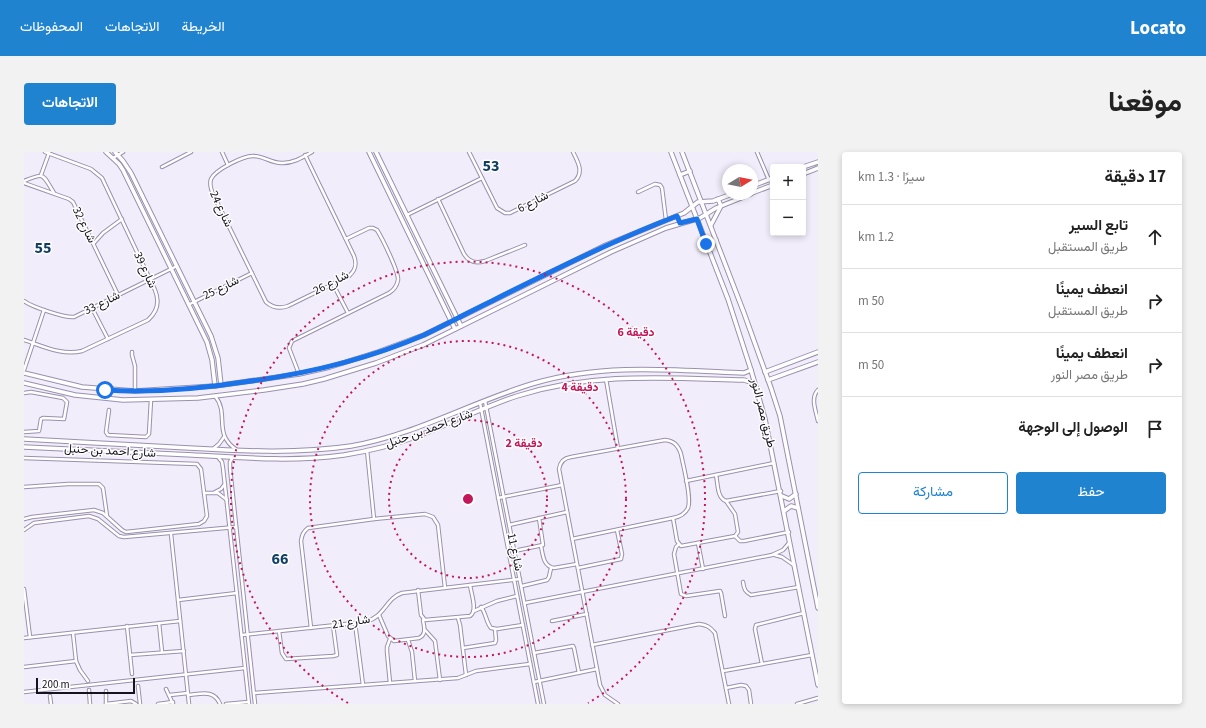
<!DOCTYPE html>
<html lang="ar">
<meta charset="utf-8">
<style>
:root{--surface:#fff;--page:#f2f2f2;--text:#222;--muted:#767676;--line:#e0e0e0;--accent:#1f83cf}
body{margin:0;font-family:"Source Sans 3",Vazirmatn,sans-serif;background:var(--page);color:var(--text);direction:rtl}
.controls{position:absolute;right:12px;top:12px;display:grid;overflow:hidden;border-radius:4px;box-shadow:0 2px 6px #0003}
.controls button{width:36px;height:36px;display:grid;place-items:center;padding:0;border:0;border-bottom:1px solid var(--line);background:var(--surface);color:var(--text);font:20px sans-serif}
.compass{position:absolute;left:698px;top:12px;width:36px;height:36px;border-radius:50%;background:var(--surface);box-shadow:0 2px 6px #0003;rotate:80deg}
.scale{position:absolute;left:12px;bottom:10px;width:99px;box-sizing:border-box;padding-left:4px;border:2px solid #17131e;border-top:0;font-size:11px;line-height:14px;white-space:nowrap;color:#17131e;-webkit-text-stroke:3px #fdfdfd;paint-order:stroke}
.stop{position:absolute;width:12px;height:12px;margin:-9px;border:3px solid #1a73e8;border-radius:50%;background:#fff}
.stop.end{background:#1a73e8;border-color:#fff;box-shadow:0 1px 4px #0008}
.list{margin:0;padding:0;list-style:none}
h2{display:flex;justify-content:space-between;align-items:center;height:52px;margin:0;padding:0 16px;font-size:17px}
h2 small{font-size:13px;font-weight:400;color:var(--muted)}
.list li{display:grid;grid-template-columns:26px 1fr auto;gap:12px;align-items:center;box-sizing:border-box;height:64px;padding:0 16px;border-top:1px solid var(--line)}
.list b{display:block;font-size:15px;white-space:nowrap}
.list p{margin:0;font-size:13px;white-space:nowrap;color:var(--muted)}
.list em{font-size:13px;font-style:normal;color:var(--muted)}
.actions{display:flex;gap:8px;padding:12px 16px}
.actions a{flex:1;padding:9px 0;border:1px solid var(--accent);border-radius:4px;text-align:center;font-size:14px;color:var(--accent)}
.actions .main{background:var(--accent);color:#fff}
.icon{flex:none;width:22px;height:22px;fill:none;stroke:currentColor;stroke-width:2;stroke-linecap:round;stroke-linejoin:round}
.map{position:relative;flex:none;width:794px;height:552px;overflow:hidden;direction:ltr;border-radius:4px}
header{display:flex;align-items:center;gap:24px;box-sizing:border-box;height:56px;padding:0 20px;background:var(--accent);color:#fff}
header strong{font-size:19px}
nav{display:flex;gap:22px;margin-inline-start:auto;font-size:14px}
.intro{display:flex;align-items:center;justify-content:space-between;box-sizing:border-box;height:96px;padding:0 24px}
h1{margin:0;font-size:28px}
.button{padding:10px 18px;border-radius:4px;background:var(--accent);color:#fff;font-size:14px;font-weight:700}
main{display:flex;gap:24px;padding:0 24px}
aside{flex:1;background:var(--surface);border-radius:4px;box-shadow:0 2px 6px #0003}
.map>svg:first-child{display:block}
</style>
<header>
<strong>Locato</strong>
<nav><a>الخريطة</a><a>الاتجاهات</a><a>المحفوظات</a></nav>
</header>
<div class="intro"><h1>موقعنا</h1><a class="button">الاتجاهات</a></div>
<main>
<aside>
<h2>17 دقيقة<small>سيرًا · 1.3 km</small></h2>
<ul class="list">
<li><svg class="icon" aria-label="ahead" viewBox="0 0 24 24"><path d="M12 20V5M6 11l6-6 6 6"/></svg><div><b>تابع السير</b><p>طريق المستقبل</p></div><em>1.2 km</em></li>
<li><svg class="icon" aria-label="right" viewBox="0 0 24 24"><path d="M7 20v-9h11M14 6l5 5-5 5"/></svg><div><b>انعطف يمينًا</b><p>طريق المستقبل</p></div><em>50 m</em></li>
<li><svg class="icon" aria-label="right" viewBox="0 0 24 24"><path d="M7 20v-9h11M14 6l5 5-5 5"/></svg><div><b>انعطف يمينًا</b><p>طريق مصر النور</p></div><em>50 m</em></li>
<li><svg class="icon" aria-label="arrive" viewBox="0 0 24 24"><path d="M6 21V4h12l-3 4 3 4H6"/></svg><div><b>الوصول إلى الوجهة</b></div></li>
</ul>
<div class="actions"><a class="main">حفظ</a><a>مشاركة</a></div>
</aside>
<div class="map">
<svg width="794" height="552" viewBox="0 0 794 552">
<rect width="100%" height="100%" fill="#f2edfb"/>
<g fill="none" stroke-linecap="round" stroke-linejoin="round">
<g stroke="#9a90ae" stroke-width="4.5">
<g id="street">
<polyline points="198,0 204,13"/>
<path d="M445 0 473 56 481 61H486L551 29C560 20 554 10 549 0"/>
<polyline points="733,0 745,28"/>
<path d="M281 3 330 104C333 112 332 118 325 124L264 154C256 157 249 156 242 150L190 44C187 38 185 33 187 27 191 18 220 3 230 4 240 4 248 12 259 11 270 11 279 5 288 0"/>
<polyline points="89,6 99,0"/>
<polyline points="138,15 167,0"/>
<polyline points="17,23 25,1"/>
<path d="M0 29C22 20 18 22 30 41"/>
<polyline points="0,31 45,47 49,50 94,143"/>
<polyline points="614,40 631,32 636,33 638,36 642,68"/>
<path d="M414 47 440 102C445 110 452 112 461 109L501 93"/>
<polyline points="383,63 458,26"/>
<polyline points="70,91 79,81 98,67"/>
<polyline points="309,132 324,161"/>
<path d="M0 149C8 155 41 166 50 165L153 114"/>
<polyline points="166,152 228,121"/>
<polyline points="68,156 84,187"/>
<path d="M0 188C19 194 38 204 58 199L124 168C133 160 136 150 131 138L78 26 67 17 21 0"/>
<polyline points="108,200 108,203 111,214 111,239"/>
<polyline points="0,218 20,158"/>
<path d="M275 222 265 196 268 189 365 141C370 138 373 134 374 128 375 120 358 86 353 78L349 76H345L322 87"/>
<polyline points="582,227 594,297"/>
<path d="M794 238C786 246 792 259 794 269"/>
<polyline points="0,241 7,240 39,246 43,250 40,267 19,266 17,267 15,279 0,280"/>
<path d="M191 244C206 262 188 282 213 298"/>
<polyline points="461,249 520,552"/>
<polyline points="456,251 514,552"/>
<polyline points="85,258 82,280 84,283 122,285 125,282 127,248"/>
<polyline points="189,297 195,292 200,285"/>
<polyline points="343,298 350,367"/>
<polyline points="194,305 198,310 199,316 225,552"/>
<polyline points="209,305 206,310 206,316 231,552"/>
<polyline points="0,306 173,312 177,317 183,364 180,369 175,372 102,380 98,378 79,361 70,358 8,365 0,367"/>
<path d="M692 323C694 332 693 346 702 349L757 339"/>
<polyline points="662,329 750,311"/>
<polyline points="0,335 44,332 75,332 79,336 83,364"/>
<polyline points="191,340 197,337 201,332"/>
<polyline points="180,341 194,341 203,348"/>
<polyline points="474,346 538,333"/>
<polyline points="649,366 653,389 657,394 711,384 714,380 711,362 702,349"/>
<polyline points="485,373 543,360"/>
<polyline points="0,378 10,371 65,364 74,367 95,384 100,385 212,375"/>
<polyline points="147,382 165,552"/>
<polyline points="711,384 716,389 720,389 765,380"/>
<path d="M548 387 649 366C655 365 661 362 664 356 668 346 659 313 657 302 654 293 650 289 641 288L547 305C540 306 536 310 535 317L576 533 581 543 594 552"/>
<polyline points="674,391 679,417"/>
<polyline points="655,392 652,395 650,402 657,442 662,444 696,439 697,441 701,464"/>
<path d="M517 394C519 403 519 414 530 416L553 412"/>
<polyline points="490,399 519,393 515,366"/>
<polyline points="751,403 758,405 771,414"/>
<polyline points="554,416 597,407 598,402 593,378"/>
<path d="M719 430C720 437 721 440 727 443L775 435"/>
<polyline points="498,434 523,428 525,425 527,416"/>
<polyline points="0,437 6,485"/>
<path d="M394 438 397 463 401 468 446 464C454 459 447 441 446 433"/>
<polyline points="154,448 213,441"/>
<polyline points="501,451 748,403 759,398 765,391"/>
<path d="M457 455C462 461 462 470 467 476L473 477 499 473"/>
<polyline points="450,459 473,449 493,444"/>
<path d="M355 463 364 484 370 489 395 486C403 482 400 475 399 468"/>
<polyline points="434,466 436,473 442,523"/>
<polyline points="528,469 563,462"/>
<polyline points="135,471 138,500"/>
<polyline points="331,471 339,533"/>
<polyline points="103,474 108,522"/>
<path d="M287 476 277 389C278 383 279 380 284 376L350 367 401 362 409 365 414 373 421 436"/>
<polyline points="401,478 411,489 416,528"/>
<polyline points="255,479 258,501 262,507 309,504 313,503 309,473"/>
<polyline points="49,481 52,509 56,518 64,529"/>
<path d="M218 483 341 470C361 465 362 446 378 441L496 427"/>
<polyline points="0,486 156,469"/>
<polyline points="384,488 388,500 391,529"/>
<path d="M568 493 675 472C683 473 686 475 691 481L705 552"/>
<polyline points="439,496 471,491 472,488 471,477"/>
<polyline points="510,501 549,494 550,496 555,521"/>
<polyline points="106,503 160,499"/>
<polyline points="738,512 731,477 732,473 780,461"/>
<polyline points="0,515 52,509"/>
<polyline points="699,519 788,503"/>
<polyline points="510,530 573,517"/>
<polyline points="366,531 363,500 363,495 366,487"/>
<polyline points="114,534 116,552"/>
<polyline points="702,536 717,533 722,534 725,538 727,552"/>
<polyline points="142,537 149,552"/>
<polyline points="65,538 66,552"/>
<polyline points="82,539 82,552"/>
<polyline points="0,540 221,516"/>
<polyline points="230,541 434,526 452,519 506,512"/>
<polyline points="146,543 164,541"/>
<path d="M164 543C177 542 190 537 196 552"/>
<polyline points="26,544 27,552"/>
<polyline points="82,552 107,549 112,552"/>
<polyline points="134,552 149,550"/>
<polyline points="202,552 224,550"/>
<polyline points="773,552 794,546"/>
</g>
</g>
<g stroke="#9a90ae" stroke-width="5.5">
<g id="secondary">
<polyline points="82,0 95,12 99,18 183,190 188,208 191,234"/>
<polyline points="91,0 99,9 107,21 187,184 194,206 197,233"/>
<polyline points="345,0 431,177"/>
<polyline points="352,0 437,174"/>
<polyline points="647,0 704,147 727,218 741,267 794,533"/>
<polyline points="658,0 720,161 747,236 756,264 794,456"/>
<polyline points="779,15 794,10"/>
<polyline points="779,22 794,16"/>
<polyline points="656,23 666,19"/>
<polyline points="728,34 749,26"/>
<polyline points="728,41 749,33"/>
<polyline points="687,73 697,54 694,47"/>
<polyline points="682,92 692,88"/>
<polyline points="741,220 794,200"/>
<polyline points="0,221 58,235 111,239 191,234 275,222 306,215 354,200 400,183 582,93 660,61 674,50 689,49 708,42"/>
<polyline points="744,228 794,210"/>
<polyline points="0,231 51,243 99,248 174,246 240,238 279,232 300,227 352,211 399,193 587,100 642,76 676,66 692,56 727,42"/>
<path d="M0 287C55 290 110 293 165 296 219 299 273 302 327 294 392 283 449 249 511 231 579 211 650 218 720 221L727 218"/>
<path d="M0 295C56 298 113 300 169 303 220 306 269 310 320 303 345 299 370 293 394 284 428 271 460 255 493 244 570 220 641 226 720 228L729 231 732 235"/>
<polyline points="758,344 765,347 772,342"/>
<polyline points="760,359 767,354 774,356"/>
</g>
</g>
<use href="#street" stroke="#fff" stroke-width="2.5"/>
<use href="#secondary" stroke="#fff" stroke-width="3.5"/>
</g>
<g fill="none" stroke-linecap="round" stroke-linejoin="round">
<path stroke="#1a73e8" stroke-width="5" d="M81 238C127 241 174 237 220 230 282 222 342 208 400 183 423 172 445 160 468 149 529 118 590 88 653 64L656 71 673 67 682 92"/>
</g>
<g fill="none" stroke="#c2185b" stroke-width="2" stroke-dasharray="2 4">
<circle cx="444" cy="347" r="79"/>
<circle cx="444" cy="347" r="158"/>
<path d="M324 551A237 237 0 1 1 564 551"/>
</g>
<g text-anchor="middle" dominant-baseline="central" stroke-width="3" stroke-linejoin="round" paint-order="stroke">
<g font-size="12" fill="#17131e" stroke="#fdfdfd">
<text transform="translate(509 50) rotate(-27)">شارع 6</text>
<text transform="translate(197 57) rotate(65)">شارع 24</text>
<text transform="translate(60 73) rotate(64)">شارع 32</text>
<text transform="translate(121 118) rotate(65)">شارع 39</text>
<text transform="translate(307 131) rotate(-28)">شارع 26</text>
<text transform="translate(197 136) rotate(-26)">شارع 25</text>
<text transform="translate(78 151) rotate(-26)">شارع 33</text>
<text transform="translate(739 261) rotate(76)">طريق مصر النور</text>
<text transform="translate(405 277) rotate(-20)">شارع احمد بن حنبل</text>
<text transform="translate(86 299) rotate(3)">شارع احمد بن حنبل</text>
<text transform="translate(491 400) rotate(78)">شارع 11</text>
<text transform="translate(327 470) rotate(-9)">شارع 21</text>
</g>
<g font-size="16" font-weight="bold" fill="#113f64" stroke="#fdfdfd">
<text x="467" y="14">53</text>
<text x="19" y="96">55</text>
<text x="256" y="407">66</text>
</g>
</g>
<circle cx="444" cy="347" r="6" fill="#c2185b" stroke="#fdfdfd" stroke-width="2"/>
<g font-size="12" text-anchor="middle" font-weight="bold" fill="#c2185b" stroke="#fdfdfd" stroke-width="3" stroke-linejoin="round" paint-order="stroke">
<text x="612" y="184">6 دقيقة</text>
<text x="556" y="239">4 دقيقة</text>
<text x="500" y="295">2 دقيقة</text>
</g>
</svg>
<div class="controls">
<button>+</button>
<button>−</button>
</div>
<svg class="compass" viewBox="-18 -18 36 36"><path d="M0-13l5 13h-10z" fill="#e53935"/><path d="M0 13l5-13h-10z" fill="#767676"/></svg>
<div class="scale">200 m</div>
<div class="stop" style="left:81px;top:238px"></div>
<div class="stop end" style="left:682px;top:92px"></div>
</div>
</main>
